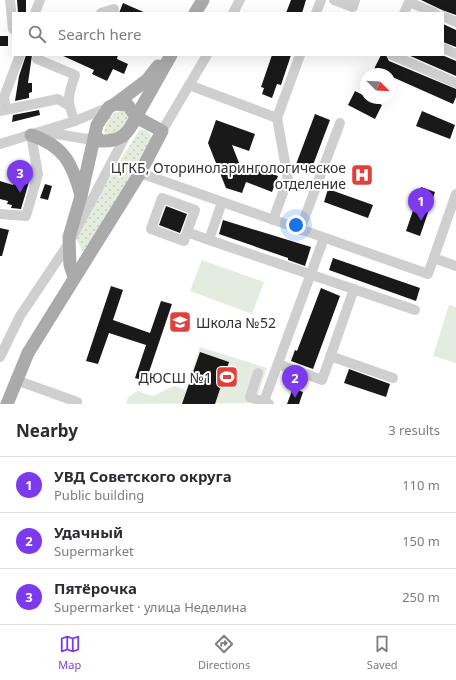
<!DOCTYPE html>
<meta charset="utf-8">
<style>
:root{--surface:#fff;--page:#f2f2f3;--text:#2b2b33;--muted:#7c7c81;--line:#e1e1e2;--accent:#7c3aed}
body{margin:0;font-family:"Noto Sans",sans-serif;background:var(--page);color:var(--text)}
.compass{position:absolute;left:360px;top:68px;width:36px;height:36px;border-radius:50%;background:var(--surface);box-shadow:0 4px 16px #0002;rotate:114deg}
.you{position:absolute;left:296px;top:225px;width:14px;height:14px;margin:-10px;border:3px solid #fff;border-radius:50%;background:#1a73e8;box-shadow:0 0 0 6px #1a73e833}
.badge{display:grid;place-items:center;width:26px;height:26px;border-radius:50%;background:var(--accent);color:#fff;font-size:13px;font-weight:700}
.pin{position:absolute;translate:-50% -33px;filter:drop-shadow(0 1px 2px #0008)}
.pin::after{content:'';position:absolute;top:21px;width:14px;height:12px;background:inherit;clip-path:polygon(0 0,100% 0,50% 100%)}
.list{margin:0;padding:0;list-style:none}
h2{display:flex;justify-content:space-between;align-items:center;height:52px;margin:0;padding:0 16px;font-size:17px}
h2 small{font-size:13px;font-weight:400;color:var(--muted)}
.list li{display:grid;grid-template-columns:26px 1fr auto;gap:12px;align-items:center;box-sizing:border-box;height:56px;padding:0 16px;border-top:1px solid var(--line)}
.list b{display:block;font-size:15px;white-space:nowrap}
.list p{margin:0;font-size:13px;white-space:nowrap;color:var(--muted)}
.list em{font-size:13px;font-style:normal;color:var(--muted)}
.icon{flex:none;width:22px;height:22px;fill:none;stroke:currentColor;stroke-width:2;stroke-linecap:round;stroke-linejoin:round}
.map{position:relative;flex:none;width:456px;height:404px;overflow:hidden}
.search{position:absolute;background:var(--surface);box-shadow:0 4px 16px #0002;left:12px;right:12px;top:12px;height:44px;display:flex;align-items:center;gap:10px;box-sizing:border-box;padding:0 14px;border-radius:0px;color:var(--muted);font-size:15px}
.sheet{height:220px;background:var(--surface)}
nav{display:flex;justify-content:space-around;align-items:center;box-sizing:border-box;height:56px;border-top:1px solid var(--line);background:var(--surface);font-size:11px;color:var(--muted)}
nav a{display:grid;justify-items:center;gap:2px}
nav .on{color:var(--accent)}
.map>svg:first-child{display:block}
</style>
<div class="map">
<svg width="456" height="404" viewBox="0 0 456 404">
<defs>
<pattern id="grass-dots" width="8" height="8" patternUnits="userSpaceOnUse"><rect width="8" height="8" fill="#e4ebdf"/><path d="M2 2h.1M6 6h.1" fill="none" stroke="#c4cac0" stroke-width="1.8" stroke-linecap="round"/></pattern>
</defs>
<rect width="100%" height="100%" fill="#fff"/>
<g fill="url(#grass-dots)">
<path d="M122 110 127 111 131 115 119 135H106L104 132C106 122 111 113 122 110Z"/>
<path d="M140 129C150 130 153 137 151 146L86 251 83 252 77 240 79 226Z"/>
</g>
<g fill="#e4ebdf">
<polygon points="202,260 264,282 252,314 190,291"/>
<polygon points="449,305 456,307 456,363 433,356"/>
<polygon points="200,347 267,368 255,403 126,404 128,397 137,391 153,396 174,386 186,390"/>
</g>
<g fill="#191919">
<polygon points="17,0 26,0 26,13 18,13"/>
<polygon points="291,0 306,0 302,13 286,13"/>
<polygon points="421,0 456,0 456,15 442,10"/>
<polygon points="123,3 132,7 146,13 119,13"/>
<polygon points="443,24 456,30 456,47 443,42"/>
<rect x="0" y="36" width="8" height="10"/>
<polygon points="26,55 32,55 28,83 32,83 32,92 29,93 29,98 15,101 19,76"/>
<polygon points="61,55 118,55 117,59 128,64 124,74 113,69 107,81 92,74 94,70"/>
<polygon points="272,55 291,55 281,85 277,84 272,98 262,94 264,88 261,87"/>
<polygon points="381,55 386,55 389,61 456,89 456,97 453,104 390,76 390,74 374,69"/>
<polygon points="408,55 442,55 456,61 456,76"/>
<polygon points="355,91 382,105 375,119 348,105"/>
<polygon points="39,110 40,115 12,122 13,115"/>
<polygon points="422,111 455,125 450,139 416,126"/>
<polygon points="315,114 330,120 310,173 295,167"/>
<polygon points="216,120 255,134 249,151 232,145 243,173 246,164 278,176 272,192 246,182 242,193 226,188 208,143"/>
<polygon points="17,171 31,175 21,209 11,208 12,205 7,204 8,201 0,199 0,181 13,185"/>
<polygon points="45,184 52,186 48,200 40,198"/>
<polygon points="421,187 435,192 420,236 406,231"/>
<polygon points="328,189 373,205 368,218 324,202"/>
<polygon points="166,206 187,214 180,233 159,225"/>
<polygon points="223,220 311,247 305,266 288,260 288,258 219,234"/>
<polygon points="0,228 9,230 2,256 0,256"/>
<polygon points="333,258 420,288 416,301 329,270"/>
<polygon points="111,286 123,290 113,320 150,333 161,301 172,304 146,381 135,378 146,345 109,333 98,364 86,361"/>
<polygon points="321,288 340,296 313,369 291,361 295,350 297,351"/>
<polygon points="200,352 229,362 215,404 182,404"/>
<polygon points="349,369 390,384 386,397 344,383"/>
<polygon points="293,388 303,392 299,404 287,404"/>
</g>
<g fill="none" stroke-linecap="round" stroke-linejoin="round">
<g stroke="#cfcfcf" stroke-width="10">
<polyline points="10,0 13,29"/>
<polyline points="334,0 353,7 355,0"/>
<polyline points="409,2 435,13"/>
<polyline points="35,13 40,0"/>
<polyline points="101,13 114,9"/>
<polyline points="233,13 240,0"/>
<polyline points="316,13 321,0"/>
<polyline points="404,13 410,0"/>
<polyline points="443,16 456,22"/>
<polyline points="443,48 456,54"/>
<path d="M39 55 37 59 75 75C68 95 66 101 75 121"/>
<polyline points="392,55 456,83"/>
<polyline points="189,85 277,118 288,179 273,220"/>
<polyline points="6,109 4,97 20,55"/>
<polyline points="0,111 58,99 68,105"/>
<polyline points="277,118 300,55"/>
<polyline points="162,131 207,55"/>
<polyline points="41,135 57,134 86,139 96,136"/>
<polyline points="0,144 75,121 109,107"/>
<polyline points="140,173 428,274 456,194"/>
<polyline points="222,202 209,240 415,310"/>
<polyline points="0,214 26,216 38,174 31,135"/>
<polyline points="300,230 340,123"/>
<polyline points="187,232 195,210 162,198 151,229 184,241 187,232 209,240"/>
<polyline points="434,258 456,266"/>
<polyline points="330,356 393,378"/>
<polyline points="0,357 20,316 69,243 126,135"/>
<polyline points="278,364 322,380 354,289"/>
<polyline points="258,373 250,397 269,404"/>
<polyline points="16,380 77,402 77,404"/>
<polyline points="263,404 324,238"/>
</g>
<g stroke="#aaa" stroke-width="13">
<polyline points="195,13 203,0"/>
<polyline points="115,104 147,80 158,66"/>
<path d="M31 135C64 146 72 163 81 195"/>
<path d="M74 277 70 265 69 237 81 196 97 125 109 107 115 104 128 105 136 117C128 134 121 142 100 141L96 136"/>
<polyline points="7,404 28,353 140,173 162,131 136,117 171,55"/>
</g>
</g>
<defs>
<g id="hospital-square" transform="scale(1.15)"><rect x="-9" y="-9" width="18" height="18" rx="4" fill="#e0403d" stroke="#fff"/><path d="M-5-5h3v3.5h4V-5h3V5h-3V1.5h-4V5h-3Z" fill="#fff"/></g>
<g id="school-square" transform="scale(1.15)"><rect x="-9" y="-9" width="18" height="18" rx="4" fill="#e0403d" stroke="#fff"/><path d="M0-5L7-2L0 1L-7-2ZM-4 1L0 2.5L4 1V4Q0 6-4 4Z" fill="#fff"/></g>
<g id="stadium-square" transform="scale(1.15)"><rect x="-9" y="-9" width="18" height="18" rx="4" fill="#e0403d" stroke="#fff"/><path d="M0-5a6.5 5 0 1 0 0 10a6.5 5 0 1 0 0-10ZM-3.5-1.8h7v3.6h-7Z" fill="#fff"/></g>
</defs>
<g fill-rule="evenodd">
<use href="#hospital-square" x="362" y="175"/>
<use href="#school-square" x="180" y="322"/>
<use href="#stadium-square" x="227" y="377"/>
</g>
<g text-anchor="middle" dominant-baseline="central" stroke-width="4" stroke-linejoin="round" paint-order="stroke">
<g font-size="14" fill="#323232" stroke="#fff" text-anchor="end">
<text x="346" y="167">ЦГКБ, Оториноларингологическое<tspan x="346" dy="16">отделение</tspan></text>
<text x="196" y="322" text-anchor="start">Школа №52</text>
<text x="212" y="377">ДЮСШ №1</text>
</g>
</g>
</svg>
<svg class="compass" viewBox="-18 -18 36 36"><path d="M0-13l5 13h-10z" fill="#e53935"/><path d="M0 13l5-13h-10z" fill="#7c7c81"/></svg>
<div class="you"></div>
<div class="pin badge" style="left:421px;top:221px">1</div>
<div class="pin badge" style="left:295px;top:398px">2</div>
<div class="pin badge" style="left:20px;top:193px">3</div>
<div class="search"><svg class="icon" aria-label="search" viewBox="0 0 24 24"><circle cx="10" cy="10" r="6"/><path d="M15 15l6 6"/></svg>Search here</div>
</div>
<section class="sheet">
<h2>Nearby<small>3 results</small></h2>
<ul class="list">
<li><span class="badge">1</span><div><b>УВД Советского округа</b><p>Public building</p></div><em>110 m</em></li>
<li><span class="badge">2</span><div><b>Удачный</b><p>Supermarket</p></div><em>150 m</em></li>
<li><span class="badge">3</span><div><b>Пятёрочка</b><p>Supermarket · улица Неделина</p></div><em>250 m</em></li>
</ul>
</section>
<nav>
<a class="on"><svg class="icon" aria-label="map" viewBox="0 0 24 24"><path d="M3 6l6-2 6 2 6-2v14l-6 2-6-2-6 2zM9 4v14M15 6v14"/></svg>Map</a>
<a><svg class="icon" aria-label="directions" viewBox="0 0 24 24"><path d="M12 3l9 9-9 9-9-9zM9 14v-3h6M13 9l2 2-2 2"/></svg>Directions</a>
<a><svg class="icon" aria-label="saved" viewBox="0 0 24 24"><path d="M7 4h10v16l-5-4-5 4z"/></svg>Saved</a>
</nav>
